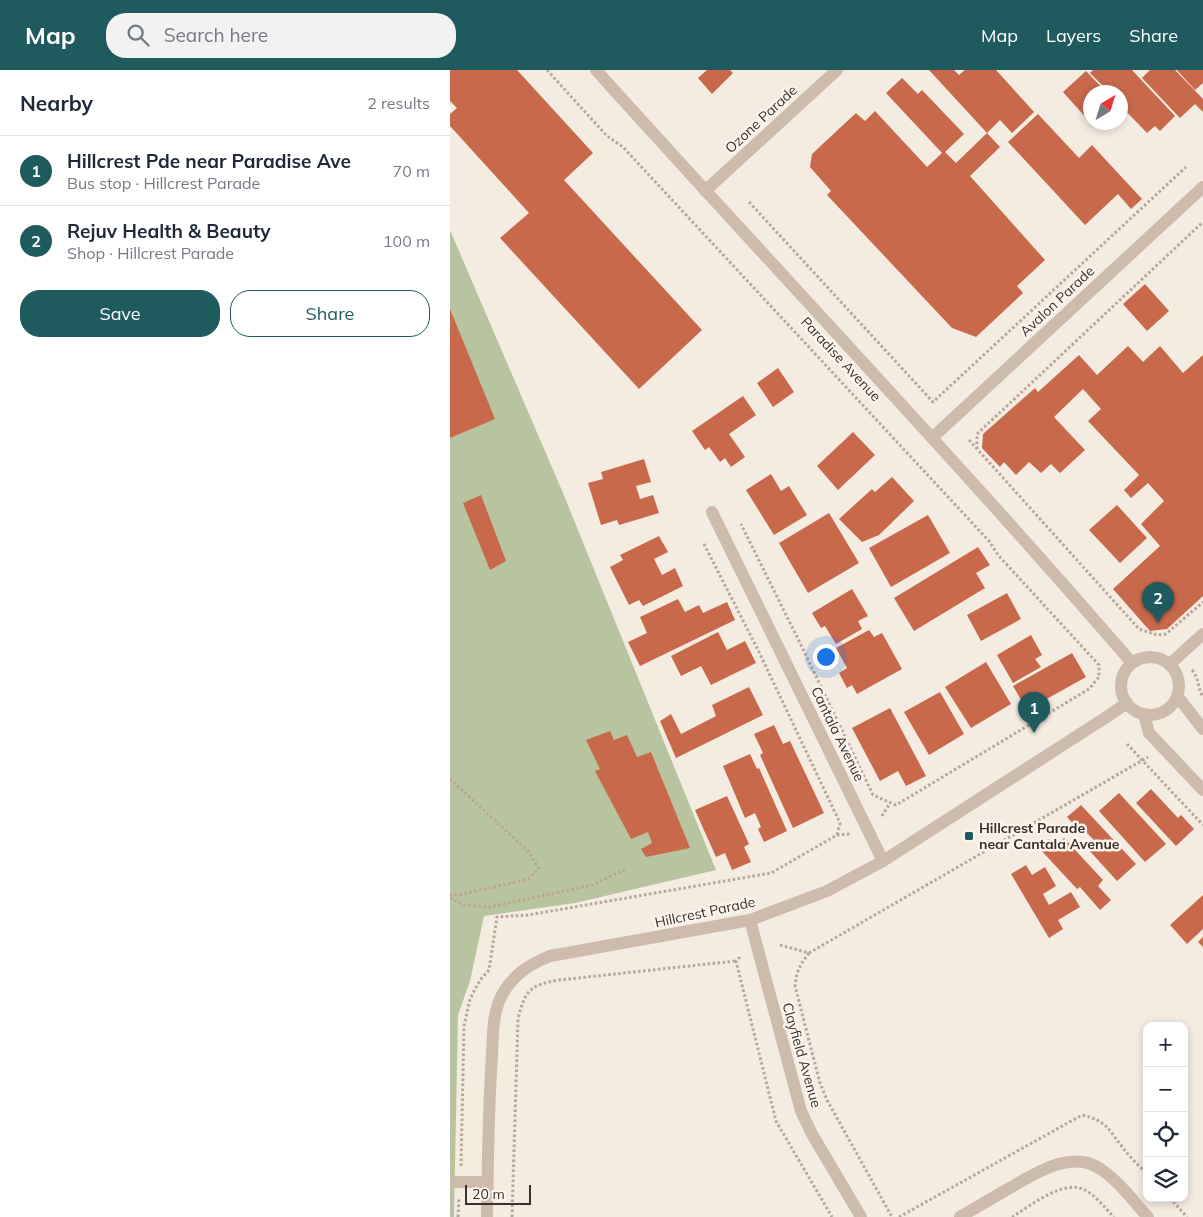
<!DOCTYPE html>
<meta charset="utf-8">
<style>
:root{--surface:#fff;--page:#f2f2f3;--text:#1f2937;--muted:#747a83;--line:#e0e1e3;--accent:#1f5a5e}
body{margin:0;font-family:Mulish,sans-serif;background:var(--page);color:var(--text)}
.controls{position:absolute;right:15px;bottom:15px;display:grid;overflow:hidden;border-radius:10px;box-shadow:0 2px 8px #0003}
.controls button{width:45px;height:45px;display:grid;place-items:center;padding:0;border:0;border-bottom:1px solid var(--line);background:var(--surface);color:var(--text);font:25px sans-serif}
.compass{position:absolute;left:633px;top:15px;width:45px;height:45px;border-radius:50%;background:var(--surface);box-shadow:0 2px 8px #0003;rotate:38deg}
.scale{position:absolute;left:15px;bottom:12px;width:66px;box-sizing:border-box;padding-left:5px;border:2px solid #3b302b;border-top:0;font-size:14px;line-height:18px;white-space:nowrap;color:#3b302b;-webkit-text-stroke:4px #fbf5ee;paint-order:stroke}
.you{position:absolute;left:375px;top:586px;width:18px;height:18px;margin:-12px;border:4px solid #fff;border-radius:50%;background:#1a73e8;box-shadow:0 0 0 8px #1a73e833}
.badge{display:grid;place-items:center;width:32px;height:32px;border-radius:50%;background:var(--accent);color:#fff;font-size:16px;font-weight:700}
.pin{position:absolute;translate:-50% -41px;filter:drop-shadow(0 1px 2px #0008)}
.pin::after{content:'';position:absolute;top:26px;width:18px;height:15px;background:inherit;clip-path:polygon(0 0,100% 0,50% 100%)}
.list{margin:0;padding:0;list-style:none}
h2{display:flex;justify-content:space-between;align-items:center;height:65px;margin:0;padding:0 20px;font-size:21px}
h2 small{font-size:16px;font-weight:400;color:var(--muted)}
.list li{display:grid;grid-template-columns:32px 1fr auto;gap:15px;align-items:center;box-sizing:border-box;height:70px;padding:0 20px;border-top:1px solid var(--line)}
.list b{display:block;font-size:19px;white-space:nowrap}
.list p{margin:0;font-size:16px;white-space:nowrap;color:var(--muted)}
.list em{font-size:16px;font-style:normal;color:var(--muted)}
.actions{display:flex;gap:10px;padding:15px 20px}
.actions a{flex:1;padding:11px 0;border:1px solid var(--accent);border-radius:20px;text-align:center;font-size:18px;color:var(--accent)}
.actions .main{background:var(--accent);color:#fff}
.icon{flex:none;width:28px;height:28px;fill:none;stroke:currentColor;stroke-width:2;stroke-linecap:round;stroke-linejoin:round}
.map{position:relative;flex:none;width:753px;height:1147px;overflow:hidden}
header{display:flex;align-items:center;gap:30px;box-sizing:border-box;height:70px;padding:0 25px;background:var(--accent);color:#fff}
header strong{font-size:24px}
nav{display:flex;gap:28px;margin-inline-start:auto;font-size:18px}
.search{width:350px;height:45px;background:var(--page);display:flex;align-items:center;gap:12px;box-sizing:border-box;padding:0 18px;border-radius:20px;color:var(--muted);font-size:19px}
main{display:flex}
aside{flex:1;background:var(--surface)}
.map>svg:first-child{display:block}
</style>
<header>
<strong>Map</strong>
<div class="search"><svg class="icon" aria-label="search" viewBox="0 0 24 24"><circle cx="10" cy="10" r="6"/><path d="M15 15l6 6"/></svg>Search here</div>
<nav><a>Map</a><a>Layers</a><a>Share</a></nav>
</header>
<main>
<aside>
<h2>Nearby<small>2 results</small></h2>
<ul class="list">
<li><span class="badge">1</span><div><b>Hillcrest Pde near Paradise Ave</b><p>Bus stop · Hillcrest Parade</p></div><em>70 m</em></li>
<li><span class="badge">2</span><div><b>Rejuv Health &amp; Beauty</b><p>Shop · Hillcrest Parade</p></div><em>100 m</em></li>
</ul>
<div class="actions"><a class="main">Save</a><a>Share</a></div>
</aside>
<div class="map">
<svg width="753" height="1147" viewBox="0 0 753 1147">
<rect width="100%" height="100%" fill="#f4ebe1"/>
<polygon fill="#b8c4a0" points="0,160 113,423 266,800 125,833 34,846 20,911 8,945 4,1147 0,1147"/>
<g fill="#c8694b">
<polygon points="0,0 67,0 143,83 114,110 252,260 189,319 50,168 79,143 0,56 0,44 7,38 0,31"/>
<polygon points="257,0 280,0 283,3 262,24 248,8"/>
<polygon points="479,0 504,0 509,5 515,0 546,0 584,42 562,63 550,50 537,63"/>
<polygon points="643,0 682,0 725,46 710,61 705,56 697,63 670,35 670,22 659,22 640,3"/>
<polygon points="700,0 725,0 753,29 753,42 745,34 730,48 692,8"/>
<polygon points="727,0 753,0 753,13 745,20"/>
<polygon points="636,1 656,22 640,22 640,50 639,51 613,22"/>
<polygon points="452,8 468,24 472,20 514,64 495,82 506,93 537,63 550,77 520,106 595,190 567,216 573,223 526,267 502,258 377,125 381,121 360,97 362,84 406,43 415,51 425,41 477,97 492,83 436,23"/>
<polygon points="588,44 629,88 642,75 692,129 681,139 668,124 635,155 558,72"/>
<polygon points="695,214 719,241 697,261 673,234"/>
<polygon points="0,239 45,349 0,368"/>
<polygon points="678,276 693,292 710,276 733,303 753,285 753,526 717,559 700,561 663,519 710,476 691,454 714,431 698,413 681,428 674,420 689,405 638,351 651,339 633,319 604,347 635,380 610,403 601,394 591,403 579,392 566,405 554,392 550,397 532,378 533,364 585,318 588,322 629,285 647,305"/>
<polygon points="328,298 344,322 323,337 307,313"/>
<polygon points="293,326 306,345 279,364 295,387 281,397 275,388 270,392 259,377 255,380 242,361"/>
<polygon points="403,362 425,385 388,420 367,396"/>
<polygon points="194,389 201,412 186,416 190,429 203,425 209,443 169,455 167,450 151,455 138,413 153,409 151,402"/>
<polygon points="321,404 331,421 339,416 357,445 324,465 296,420"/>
<polygon points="442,407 464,431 429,465 412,472 389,449 422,419 425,422"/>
<polygon points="31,425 56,491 40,500 13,433"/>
<polygon points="667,435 697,468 670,493 639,460"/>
<polygon points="379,443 409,493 358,523 329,473"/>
<polygon points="478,445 500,483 441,517 419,478"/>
<polygon points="209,466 218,482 204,489 212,505 225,498 233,516 193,536 189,530 179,535 160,497 173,490 170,485"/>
<polygon points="528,477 540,495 526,503 535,518 464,561 444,528"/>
<polygon points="402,519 418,546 408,551 412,559 386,574 375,556 371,558 362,543"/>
<polygon points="557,523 571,549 531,571 517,545"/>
<polygon points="228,529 235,542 249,535 253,543 277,532 285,550 190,596 178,572 197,563 190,547"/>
<polygon points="419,560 424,567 432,563 452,599 407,624 402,615 397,618 389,603 397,598 386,578"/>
<polygon points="268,562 277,580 295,571 306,593 261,615 251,596 231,606 221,586"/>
<polygon points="581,565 592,585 585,589 591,597 563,613 547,585"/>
<polygon points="622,583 636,607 577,640 563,616"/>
<polygon points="536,592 561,634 521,658 495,617"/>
<polygon points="299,617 313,645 226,688 210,651 221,644 231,664 266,646 262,635"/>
<polygon points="490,622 514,664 479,685 454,642"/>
<polygon points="440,638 476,706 456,716 448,701 430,711 402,658"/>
<polygon points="324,655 333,674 340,671 374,743 343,758 310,685 313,683 304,664"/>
<polygon points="160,661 164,670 177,665 187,687 201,682 240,778 196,787 191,779 202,773 198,762 181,769 145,701 150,699 136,670"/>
<polygon points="300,684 307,699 309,698 337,761 314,772 308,759 311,757 305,743 295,748 273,696"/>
<polygon points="701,719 728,748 731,745 744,759 726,776 686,733"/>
<polygon points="669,723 716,774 695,792 649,741"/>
<polygon points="277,726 299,774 294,777 301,792 282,800 275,783 266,787 245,740"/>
<polygon points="631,735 686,794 667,811 637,778 645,771 631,757 628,759 617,747"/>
<polygon points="614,768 653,810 648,816 661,830 650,840 630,817 627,819 589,778 599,769 605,776"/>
<polygon points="576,795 582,805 595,797 606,816 593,824 599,835 621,822 630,837 608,850 613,859 599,868 561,804"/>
<polygon points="753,825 753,859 737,874 720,855"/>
<polygon points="753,867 753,877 748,872"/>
</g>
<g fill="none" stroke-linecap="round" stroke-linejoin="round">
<g stroke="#b9a596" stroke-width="3" stroke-dasharray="2.5 2.5" stroke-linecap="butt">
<polyline points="97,0 157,66 173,77 539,471 548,485 649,595 649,607 639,619 446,735 423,725 350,573 291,454"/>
<polyline points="299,132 483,332 736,97"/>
<polyline points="519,370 689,559 707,565 716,564 753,532"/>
<polyline points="527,379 527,364 753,152"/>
<polyline points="254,474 309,582 390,753 387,765"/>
<path d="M742 600C750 610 747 617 753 627"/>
<polyline points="677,674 753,755"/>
<polyline points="0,709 79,782 89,799 78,809 9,825 0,825"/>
<polyline points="432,746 440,733"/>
<polyline points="0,828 14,835 40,837 142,815 176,799"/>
<polyline points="330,875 359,883 698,687"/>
<path d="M359 883C351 893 346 902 345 916L370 1013 377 1030 442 1147"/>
<polyline points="290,887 286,891 326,1051 382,1147"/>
<polyline points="11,1096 14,956 20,929 30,910 39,900 47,847 78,845 321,803 387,765 400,764"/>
<polyline points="720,1128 737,1147"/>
<polyline points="8,1147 9,1128"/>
<path d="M62 1147 68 949C75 920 80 915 109 910L286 891"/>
<path d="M449 1147 632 1045C657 1051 658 1059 673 1078 680 1087 689 1096 697 1104"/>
<path d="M562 1147C582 1135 613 1109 635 1120 646 1126 655 1138 664 1147"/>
</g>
<g stroke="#cdbbac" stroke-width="12">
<path d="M146 0C324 198 508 391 682 593"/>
<polyline points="255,121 387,0"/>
<polyline points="482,368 753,117"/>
<polyline points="262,442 433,791"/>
<circle cx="700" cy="616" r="29"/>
<polyline points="720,594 753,564"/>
<polyline points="728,627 753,659"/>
<polyline points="694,644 699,663 753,720"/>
<polyline points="300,850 351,1041 362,1064 411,1147"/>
<polyline points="0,1112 37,1112"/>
<path d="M37 1147C38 1094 38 1040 42 986 43 965 42 942 53 923 64 904 80 894 100 886L300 850 377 821 433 791 658 646 677 633"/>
<path d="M510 1147C525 1138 541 1129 556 1120 582 1106 619 1079 649 1098 668 1110 683 1131 698 1147"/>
</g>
</g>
<rect fill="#1f5a5e" stroke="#fbf5ee" stroke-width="2" x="514" y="761" width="10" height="10" rx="2.5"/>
<g text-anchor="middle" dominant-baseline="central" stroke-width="5" stroke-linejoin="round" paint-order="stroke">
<g font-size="14" fill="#3b302b" stroke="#fbf5ee">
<text transform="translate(311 49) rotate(-43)">Ozone Parade</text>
<text transform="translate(607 231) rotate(-43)">Avalon Parade</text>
<text transform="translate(391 289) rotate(47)">Paradise Avenue</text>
<text transform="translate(388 664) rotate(64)">Cantala Avenue</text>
<text transform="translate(255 842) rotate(-12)">Hillcrest Parade</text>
<text transform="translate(352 985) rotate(74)">Clayfield Avenue</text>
</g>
<g font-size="14" font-weight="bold" fill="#3b302b" stroke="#fbf5ee" text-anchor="start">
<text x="529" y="758">Hillcrest Parade<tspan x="529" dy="16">near Cantala Avenue</tspan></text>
</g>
</g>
</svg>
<div class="controls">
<button>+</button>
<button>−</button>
<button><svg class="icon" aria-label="locate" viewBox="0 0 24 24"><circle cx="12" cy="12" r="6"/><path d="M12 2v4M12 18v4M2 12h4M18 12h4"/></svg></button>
<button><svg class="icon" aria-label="layers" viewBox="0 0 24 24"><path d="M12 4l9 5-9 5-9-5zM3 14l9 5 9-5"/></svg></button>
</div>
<svg class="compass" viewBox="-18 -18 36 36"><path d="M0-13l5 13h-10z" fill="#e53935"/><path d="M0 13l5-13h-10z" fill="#747a83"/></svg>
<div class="scale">20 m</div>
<div class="you"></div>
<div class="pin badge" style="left:584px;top:663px">1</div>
<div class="pin badge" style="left:708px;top:553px">2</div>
</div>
</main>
